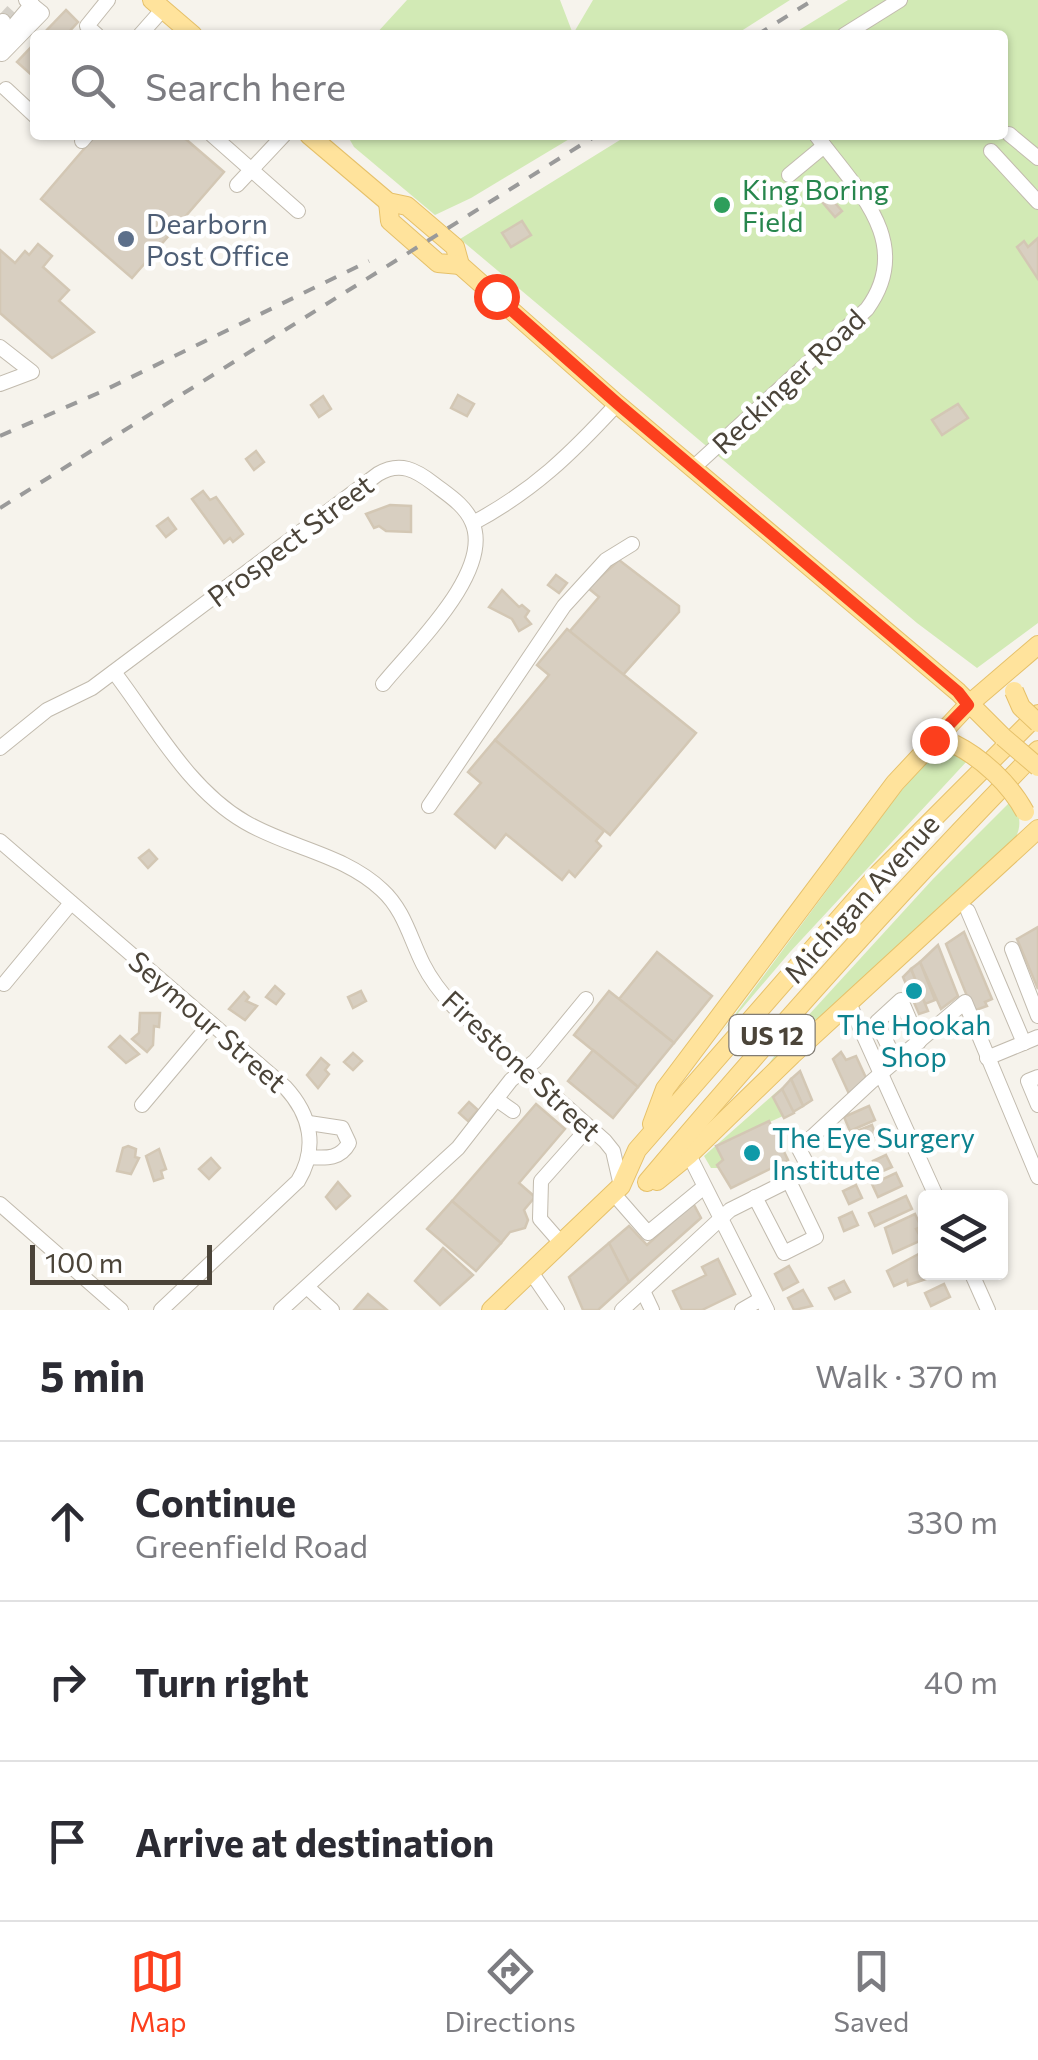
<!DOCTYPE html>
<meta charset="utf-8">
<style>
:root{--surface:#fff;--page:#f2f2f3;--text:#2b2b33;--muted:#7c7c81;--line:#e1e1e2;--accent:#fc3f1d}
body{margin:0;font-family:Commissioner,sans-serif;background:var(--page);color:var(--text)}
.controls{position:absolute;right:30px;bottom:30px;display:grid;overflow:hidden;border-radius:10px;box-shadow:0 2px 8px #0004}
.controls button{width:90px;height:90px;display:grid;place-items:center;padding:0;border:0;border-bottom:2px solid var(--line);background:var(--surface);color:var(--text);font:50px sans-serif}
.scale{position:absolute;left:30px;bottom:25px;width:182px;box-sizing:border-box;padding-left:10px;border:5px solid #4b4439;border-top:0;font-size:28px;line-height:35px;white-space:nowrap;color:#4b4439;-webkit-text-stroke:8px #fff;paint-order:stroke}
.stop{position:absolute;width:30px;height:30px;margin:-22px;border:8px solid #fc3f1d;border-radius:50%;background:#fff}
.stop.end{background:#fc3f1d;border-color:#fff;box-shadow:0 2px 10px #0008}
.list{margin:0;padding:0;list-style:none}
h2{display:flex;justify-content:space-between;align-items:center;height:130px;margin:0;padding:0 40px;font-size:42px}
h2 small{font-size:32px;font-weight:400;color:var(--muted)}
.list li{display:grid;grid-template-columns:65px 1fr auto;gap:30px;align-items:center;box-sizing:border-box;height:160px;padding:0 40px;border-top:2px solid var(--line)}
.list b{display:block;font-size:38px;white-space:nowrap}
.list p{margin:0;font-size:32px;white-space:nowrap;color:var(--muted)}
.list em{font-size:32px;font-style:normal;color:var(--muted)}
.icon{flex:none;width:55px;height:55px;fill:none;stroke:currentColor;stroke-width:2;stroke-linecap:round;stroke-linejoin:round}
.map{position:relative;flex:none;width:1038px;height:1310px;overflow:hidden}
.search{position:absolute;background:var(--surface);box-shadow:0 2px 8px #0004;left:30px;right:30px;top:30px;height:110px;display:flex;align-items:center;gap:25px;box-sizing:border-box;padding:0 35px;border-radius:10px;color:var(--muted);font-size:38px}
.sheet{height:610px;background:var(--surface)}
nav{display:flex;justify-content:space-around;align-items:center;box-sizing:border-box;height:140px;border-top:2px solid var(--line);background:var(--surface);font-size:28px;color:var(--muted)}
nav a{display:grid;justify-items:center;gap:5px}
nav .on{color:var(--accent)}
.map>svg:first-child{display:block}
</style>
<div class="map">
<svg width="1038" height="1310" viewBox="0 0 1038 1310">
<rect width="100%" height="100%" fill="#f6f3ec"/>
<g fill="#d2eab5">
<polygon points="407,0 560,0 573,34 593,0 790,0 735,35 375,35"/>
<polygon points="848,0 1038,0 1038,623 977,668 917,623 460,239 628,135 1003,135 1003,35 791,35"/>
<polygon points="347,135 576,135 471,198 435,215 354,147"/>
<polygon points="943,751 953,752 968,760 790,952 722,1032 896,797 930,757"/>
<path d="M1013 799C1021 817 1023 830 1010 846L766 1068 784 1042 933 879Z"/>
<polygon points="781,1088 774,1097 783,1116 717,1146 723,1160 719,1168 711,1168 704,1156"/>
</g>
<g fill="#d8cfc1" stroke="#d3c7b4" stroke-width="2.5">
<polygon points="66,10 78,22 66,35 42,35"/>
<polygon points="35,43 35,78 17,62"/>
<polygon points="96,135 181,135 224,172 132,278 41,199"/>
<polygon points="830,197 842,211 835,217 823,203"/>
<polygon points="522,221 531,235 511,247 502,233"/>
<polygon points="1038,238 1038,279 1017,247 1024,241 1028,247"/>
<polygon points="38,244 52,256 43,267 69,290 59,301 94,332 52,358 0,313 0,250 15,263 25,251 29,255"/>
<polygon points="458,395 474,404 467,416 451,408"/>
<polygon points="323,396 331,409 319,417 311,405"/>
<polygon points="958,404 968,418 942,435 932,420"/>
<polygon points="256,451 264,462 254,470 246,459"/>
<polygon points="203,491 210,500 216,497 243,534 233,542 230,538 224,543 192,499"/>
<polygon points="390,505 411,506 411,532 386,531 379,526 374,528 366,514"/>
<polygon points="168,518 176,529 166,537 157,526"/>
<polygon points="619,560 679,606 679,612 622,676 569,632 599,597 588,588"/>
<polygon points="556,575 567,583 559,593 548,585"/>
<polygon points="502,590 519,607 522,605 529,611 525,617 531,624 519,631 512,619 489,607"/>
<polygon points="567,629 696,733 610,835 495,740 549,675 537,665"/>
<polygon points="495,740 604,831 596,841 601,846 575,877 569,871 562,880 506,834 495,848 455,814 481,783 468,772"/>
<polygon points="149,850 157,859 148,868 139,858"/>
<polygon points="1038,927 1038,989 1017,939"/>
<polygon points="964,932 992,999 985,1002 987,1006 973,1011 946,944"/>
<polygon points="938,945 958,996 941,1009 920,962"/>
<polygon points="657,952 712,996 674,1043 619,999"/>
<polygon points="920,962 935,1000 925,1004 911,969"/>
<polygon points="911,969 928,1011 919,1014 903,977"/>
<polygon points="275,986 284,994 276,1004 266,997"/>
<polygon points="361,991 366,1001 353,1008 348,997"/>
<polygon points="609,991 674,1043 638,1087 574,1035"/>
<polygon points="244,992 249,997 246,1001 257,1006 245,1020 229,1009"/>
<polygon points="140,1013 160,1013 159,1027 154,1026 153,1045 147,1052 132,1039 139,1033"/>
<polygon points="120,1036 139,1054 126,1063 109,1047"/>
<polygon points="593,1050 638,1087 613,1118 568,1081"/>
<polygon points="841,1052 846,1060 856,1056 867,1080 850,1096 833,1059"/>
<polygon points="353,1053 362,1061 353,1070 344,1062"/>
<polygon points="321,1058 329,1065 325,1070 329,1074 318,1088 307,1075"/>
<polygon points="800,1071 812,1100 803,1106 791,1079"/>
<polygon points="791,1079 803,1106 793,1112 782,1089"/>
<polygon points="782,1089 794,1113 784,1118 773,1097"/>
<polygon points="469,1102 478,1110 468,1121 459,1113"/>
<polygon points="536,1104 565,1129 519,1183 535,1197 524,1210 528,1220 525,1228 510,1232 501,1243 452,1201"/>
<polygon points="869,1106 875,1120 850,1131 844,1117"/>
<polygon points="769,1121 788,1160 731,1188 717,1165 723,1160 716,1146"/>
<polygon points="872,1125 876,1136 862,1142 857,1131"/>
<polygon points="128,1146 136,1149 135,1157 139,1158 131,1174 117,1171 123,1148"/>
<polygon points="159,1149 166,1169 161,1171 163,1178 154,1181 146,1156"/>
<polygon points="886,1155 892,1167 878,1173 873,1161"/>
<polygon points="211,1158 220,1168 209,1179 199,1169"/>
<polygon points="896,1173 902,1186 878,1197 872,1184"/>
<polygon points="338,1182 350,1196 336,1209 326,1197"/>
<polygon points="856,1185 862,1198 849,1204 843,1191"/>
<polygon points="906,1196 912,1209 875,1226 869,1213"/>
<polygon points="452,1201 501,1243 476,1271 427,1229"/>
<polygon points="693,1203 701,1218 629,1282 609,1243 629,1226 647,1245"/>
<polygon points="852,1212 858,1225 844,1231 839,1218"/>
<polygon points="915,1214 921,1227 916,1229 922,1240 893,1253 885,1228"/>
<polygon points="609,1243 629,1282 598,1310 583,1310 569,1277"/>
<polygon points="443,1248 473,1275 440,1305 415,1281"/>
<polygon points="926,1250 926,1272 933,1272 935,1276 908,1285 907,1280 894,1286 887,1271"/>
<polygon points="718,1259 735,1294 702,1310 682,1310 673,1291 706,1275 702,1267"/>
<polygon points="789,1266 798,1282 783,1290 775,1274"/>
<polygon points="844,1281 850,1292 835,1299 829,1288"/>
<polygon points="944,1284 950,1297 931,1306 925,1293"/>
<polygon points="803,1290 812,1306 794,1310 788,1298"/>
<polygon points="368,1294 387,1310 354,1310"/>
</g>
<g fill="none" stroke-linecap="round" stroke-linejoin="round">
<polyline stroke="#d4d0c8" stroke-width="14" stroke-dasharray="14 7" stroke-linecap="butt" points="3,21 16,7"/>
<g stroke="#c2bbae" stroke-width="16">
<g id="minor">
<polyline points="0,25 3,21"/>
<polyline points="97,35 87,26 108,0"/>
<polyline points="140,35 163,9"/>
<polyline points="844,35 900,0"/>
<polyline points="0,42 32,4"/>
<polyline points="2,54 42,13 26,0"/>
<polyline points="6,89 35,116"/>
<polyline points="1009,134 1038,158"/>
<polyline points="212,135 298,211"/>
<polyline points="82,141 87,135"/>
<polyline points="991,151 1038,202"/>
<polyline points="789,175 824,146"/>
<polyline points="237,185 284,135"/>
<polyline points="0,347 32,372 0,384"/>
<path d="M694 467 867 309C916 242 855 188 816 135"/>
<path d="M473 523C533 491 571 454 617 404"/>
<path d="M114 672C153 723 188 789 245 822 289 848 344 854 382 890 404 910 410 938 423 964 431 980 442 994 454 1007L605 1141 613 1151 621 1186"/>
<path d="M0 748 47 710 92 688 378 474C400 461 416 470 434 484 448 495 465 505 472 522 494 571 413 647 383 684"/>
<polyline points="429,806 564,606 606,560 632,544"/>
<path d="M0 841 285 1087C311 1115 318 1148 298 1181L161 1310"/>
<polyline points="968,911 1024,1043"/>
<polyline points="1012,949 1038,1016"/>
<polyline points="4,984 71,903"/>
<polyline points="849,1003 937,1198"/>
<polyline points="987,1058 1038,1037"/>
<polyline points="896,1062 877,1022 901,1000 919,1042"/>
<polyline points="1038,1077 1028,1081 1038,1105"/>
<polyline points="496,1099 513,1111"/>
<polyline points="142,1105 211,1023"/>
<polyline points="689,1155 767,1310"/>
<path d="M308 1157C325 1158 340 1160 349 1143L342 1128 309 1123"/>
<polyline points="613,1193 648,1233 704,1187"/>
<polyline points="755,1197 784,1253 816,1237 789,1181"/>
<polyline points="0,1204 121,1310"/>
<polyline points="561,1243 540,1219 541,1181 589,1127"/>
<polyline points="531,1272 557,1310"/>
<polyline points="971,1272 988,1310"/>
<polyline points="307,1287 332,1310"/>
<polyline points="643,1291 652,1310"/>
<polyline points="281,1310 458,1148 511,1080 535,1061 586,999"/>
<polyline points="622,1310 730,1210 810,1170 799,1149 871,1082 965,1002 1038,1177"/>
<polyline points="742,1310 761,1299"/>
</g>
</g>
<g stroke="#e6c16a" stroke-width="20">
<g id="major">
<polyline points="152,0 193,35"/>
<polyline points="309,135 388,202 407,206 455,247 460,265 617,404 958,692 1003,737"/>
<polyline points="388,202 390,221 438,263 460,265"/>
<polyline points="652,1124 665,1089 895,783 968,705 1038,645"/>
<polyline points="657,1181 689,1155 792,1055 1038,829"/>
<path d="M647 1182C773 1033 902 889 1038 750"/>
<polyline points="491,1310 621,1186 637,1150 879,873 1038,714"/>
</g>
</g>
<use href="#minor" stroke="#fff" stroke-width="14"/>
<use href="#major" stroke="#ffe39c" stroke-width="18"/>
<g stroke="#9a9a9a" stroke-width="4" stroke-dasharray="12 12" stroke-linecap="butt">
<polyline points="757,35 813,0"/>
<polyline points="0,436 103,391 369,261"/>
<polyline points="0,508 597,135"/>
</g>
<g stroke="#e6c16a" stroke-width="20" stroke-linecap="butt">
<g id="major-bridge">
<polyline points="1014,691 1021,707 1038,723"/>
<polyline points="1003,737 1038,767"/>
<path d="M954 744C982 758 1010 784 1025 812"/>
</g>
</g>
<use href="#major-bridge" stroke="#ffe39c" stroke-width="18"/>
</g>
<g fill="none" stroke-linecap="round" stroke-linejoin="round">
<polyline stroke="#fc3f1d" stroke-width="12" points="496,296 618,404 958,692 968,705 934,740"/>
</g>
<circle fill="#2e9e5b" stroke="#fff" stroke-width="4" cx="722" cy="205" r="10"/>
<circle fill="#5c6f8a" stroke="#fff" stroke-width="4" cx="126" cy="239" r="10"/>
<g fill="#0f9aa8" stroke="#fff" stroke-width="4">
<circle cx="914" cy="991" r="10"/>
<circle cx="752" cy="1153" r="10"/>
</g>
<g text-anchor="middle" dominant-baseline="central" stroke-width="9" stroke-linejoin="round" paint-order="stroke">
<rect fill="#fff" stroke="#817c74" stroke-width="2.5" x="729.5" y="1015" width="85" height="40" rx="8"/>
<g font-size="25" font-weight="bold" fill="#4b4439">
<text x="772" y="1035">US 12</text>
</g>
<g font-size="28" fill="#27864d" stroke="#fff" text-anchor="start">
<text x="742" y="189">King Boring<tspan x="742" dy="32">Field</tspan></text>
</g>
<g font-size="28" fill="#4e5e75" stroke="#fff" text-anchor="start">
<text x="146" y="223">Dearborn<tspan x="146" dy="32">Post Office</tspan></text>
</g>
<g font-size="28" fill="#4b4439" stroke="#fff">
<text transform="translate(788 381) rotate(-43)">Reckinger Road</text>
<text transform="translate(290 540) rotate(-37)">Prospect Street</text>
<text transform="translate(861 898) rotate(-48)">Michigan Avenue</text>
<text transform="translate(208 1021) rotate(41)">Seymour Street</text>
<text transform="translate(522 1065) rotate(43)">Firestone Street</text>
</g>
<g font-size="28" fill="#0d838f" stroke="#fff">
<text x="914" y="1024">The Hookah<tspan x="914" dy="32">Shop</tspan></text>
<text x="772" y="1137" text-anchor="start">The Eye Surgery<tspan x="772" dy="32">Institute</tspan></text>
</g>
</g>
</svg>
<div class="controls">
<button><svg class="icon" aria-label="layers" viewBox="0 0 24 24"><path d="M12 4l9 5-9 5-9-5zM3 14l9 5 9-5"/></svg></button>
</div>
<div class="scale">100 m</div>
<div class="stop" style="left:496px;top:296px"></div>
<div class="stop end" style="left:934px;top:740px"></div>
<div class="search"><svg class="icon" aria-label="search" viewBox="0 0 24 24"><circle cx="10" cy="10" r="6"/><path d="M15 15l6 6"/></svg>Search here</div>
</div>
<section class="sheet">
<h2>5 min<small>Walk · 370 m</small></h2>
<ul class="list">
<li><svg class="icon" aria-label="ahead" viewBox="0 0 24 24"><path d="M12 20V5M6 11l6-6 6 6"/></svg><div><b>Continue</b><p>Greenfield Road</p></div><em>330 m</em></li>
<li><svg class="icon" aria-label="right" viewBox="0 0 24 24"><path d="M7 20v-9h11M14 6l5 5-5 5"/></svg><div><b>Turn right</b></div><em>40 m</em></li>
<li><svg class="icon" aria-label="arrive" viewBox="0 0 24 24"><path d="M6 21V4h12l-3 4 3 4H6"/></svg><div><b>Arrive at destination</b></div></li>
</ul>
</section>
<nav>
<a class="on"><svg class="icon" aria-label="map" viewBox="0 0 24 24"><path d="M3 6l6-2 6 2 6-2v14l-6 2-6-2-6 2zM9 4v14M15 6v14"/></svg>Map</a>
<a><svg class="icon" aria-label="directions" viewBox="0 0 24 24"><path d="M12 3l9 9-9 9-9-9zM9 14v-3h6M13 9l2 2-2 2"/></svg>Directions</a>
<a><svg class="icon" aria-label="saved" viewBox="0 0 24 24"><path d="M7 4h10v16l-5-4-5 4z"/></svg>Saved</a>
</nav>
